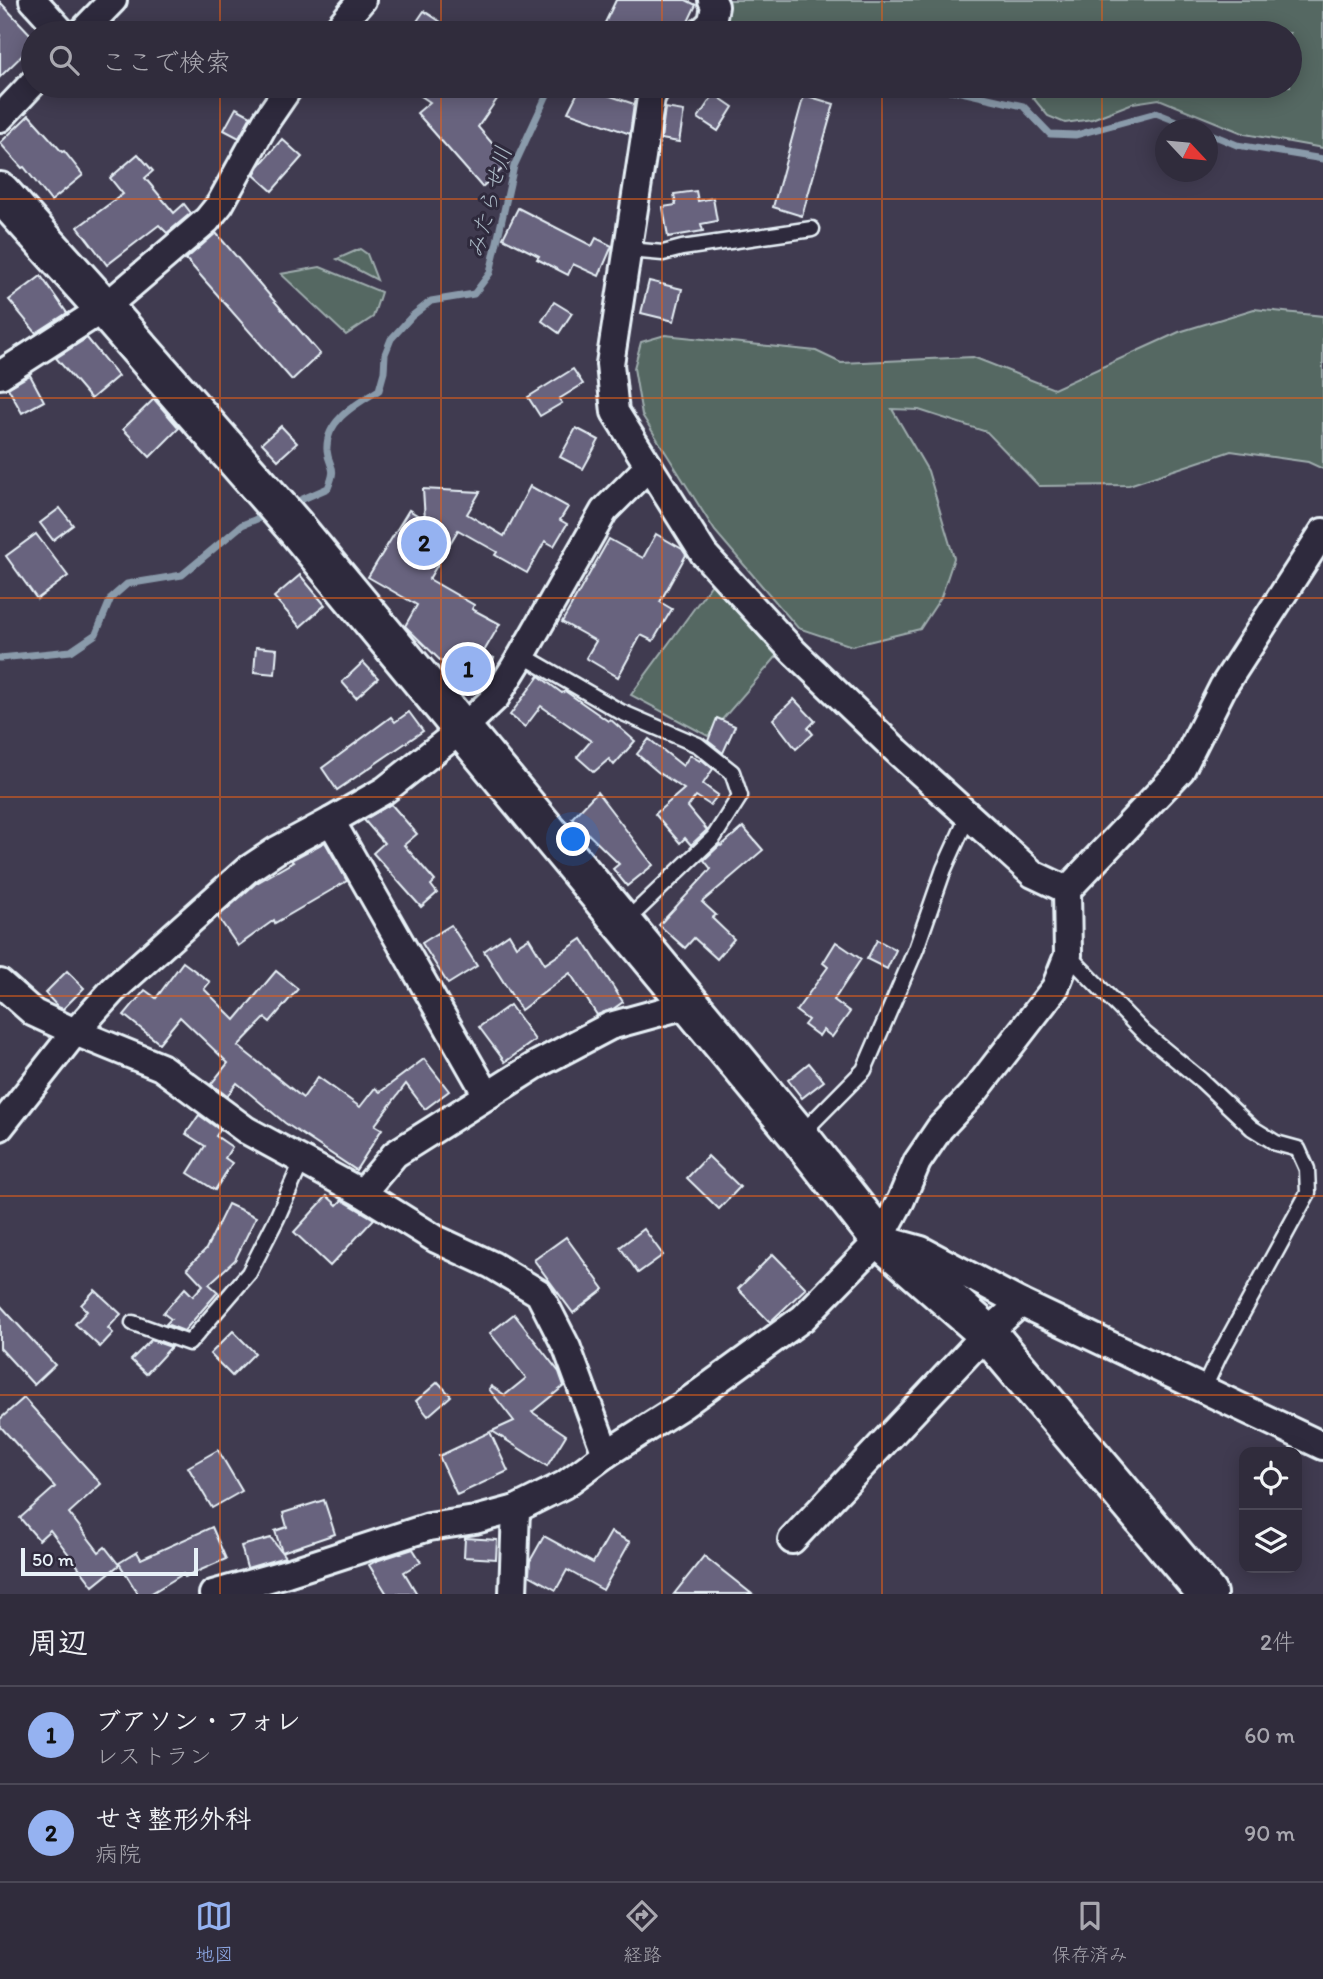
<!DOCTYPE html>
<html lang="ja">
<meta charset="utf-8">
<style>
:root{--surface:#302c3c;--page:#3c3847;--text:#f1f3f6;--muted:#a8a7af;--line:#4b4856;--accent:#95b2f1}
body{margin:0;font-family:Itim,"Klee One",sans-serif;background:var(--page);color:var(--text)}
.controls{position:absolute;right:21px;bottom:21px;display:grid;overflow:hidden;border-radius:14px;box-shadow:0 4px 18px #0003}
.controls button{width:63px;height:63px;display:grid;place-items:center;padding:0;border:0;border-bottom:2px solid var(--line);background:var(--surface);color:var(--text);font:35px sans-serif}
.compass{position:absolute;left:1155px;top:119px;width:63px;height:63px;border-radius:50%;background:var(--surface);box-shadow:0 4px 18px #0003;rotate:116deg}
.scale{position:absolute;left:21px;bottom:18px;width:177px;box-sizing:border-box;padding-left:7px;border:4px solid #e8f1f8;border-top:0;font-size:19px;line-height:24px;white-space:nowrap;color:#e8f1f8;-webkit-text-stroke:5px #2f2a3d;paint-order:stroke}
.you{position:absolute;left:574px;top:840px;width:24px;height:24px;margin:-18px;border:5px solid #fff;border-radius:50%;background:#1a73e8;box-shadow:0 0 0 10px #1a73e833}
.badge{display:grid;place-items:center;width:46px;height:46px;border-radius:50%;background:var(--accent);color:#111;font-size:23px;font-weight:700}
.pin{position:absolute;translate:-50% -50%;border:4px solid #fff;box-shadow:0 2px 7px #0006}
.list{margin:0;padding:0;list-style:none}
h2{display:flex;justify-content:space-between;align-items:center;height:91px;margin:0;padding:0 28px;font-size:30px}
h2 small{font-size:23px;font-weight:400;color:var(--muted)}
.list li{display:grid;grid-template-columns:46px 1fr auto;gap:21px;align-items:center;box-sizing:border-box;height:98px;padding:0 28px;border-top:2px solid var(--line)}
.list b{display:block;font-size:26px;white-space:nowrap}
.list p{margin:0;font-size:23px;white-space:nowrap;color:var(--muted)}
.list em{font-size:23px;font-style:normal;color:var(--muted)}
.icon{flex:none;width:38px;height:38px;fill:none;stroke:currentColor;stroke-width:2;stroke-linecap:round;stroke-linejoin:round}
.map{position:relative;flex:none;width:1323px;height:1594px;overflow:hidden}
.search{position:absolute;background:var(--surface);box-shadow:0 4px 18px #0003;left:21px;right:21px;top:21px;height:77px;display:flex;align-items:center;gap:18px;box-sizing:border-box;padding:0 24px;border-radius:38px;color:var(--muted);font-size:26px}
.sheet{height:287px;background:var(--surface)}
nav{display:flex;justify-content:space-around;align-items:center;box-sizing:border-box;height:98px;border-top:2px solid var(--line);background:var(--surface);font-size:19px;color:var(--muted)}
nav a{display:grid;justify-items:center;gap:4px}
nav .on{color:var(--accent)}
.map>svg:first-child{display:block}
</style>
<div class="map">
<svg width="1323" height="1594" viewBox="0 0 1323 1594">
<rect width="100%" height="100%" fill="#403b50"/>
<filter id="ink" filterUnits="userSpaceOnUse"><feTurbulence type="fractalNoise" baseFrequency=".0143" numOctaves="2"/><feDisplacementMap in="SourceGraphic" scale="14" xChannelSelector="R" yChannelSelector="G"/><feConvolveMatrix kernelMatrix="1 2 1 2 8 2 1 2 1" color-interpolation-filters="sRGB"/></filter>
<g filter="url(#ink)">
<g fill="#546862" stroke="#9eacad" stroke-width="2">
<polygon points="723,0 1323,0 1323,148 1245,134 1159,99 1133,103 1092,119 1065,123 1048,116 1030,94 986,86 1290,86 1290,33 712,33 728,12"/>
<polygon points="360,249 367,254 377,280 337,259"/>
<polygon points="320,267 381,292 373,317 346,335 281,274"/>
<polygon points="1254,309 1323,316 1323,469 1308,462 1231,451 1129,485 1039,486 987,432 919,410 892,409 928,471 954,558 941,597 920,629 852,646 798,628 715,531 642,415 634,368 641,342 665,335 816,351 841,363 973,357 1054,389 1179,332"/>
<polygon points="712,584 777,656 708,736 631,695"/>
</g>
<g fill="none" stroke-linecap="round" stroke-linejoin="round">
<g stroke="#8a9bab" stroke-width="7">
<polyline points="626,86 632,88 650,87"/>
<polyline points="790,86 800,86"/>
<polyline points="902,86 957,91 1023,106 1050,134 1076,135 1156,113 1199,130"/>
<polyline points="662,87 679,86"/>
<polyline points="1208,133 1237,145 1323,159"/>
<path d="M289 505 328 488C338 464 329 470 327 450 325 420 357 404 379 390L384 372 385 354 391 339 412 316 431 301 474 294 490 273 514 166 551 86"/>
<polyline points="0,658 71,651 96,634 111,598 127,584 182,575 242,525 269,514"/>
</g>
</g>
<g fill="#67647e" stroke="#e8f1f8" stroke-width="2">
<polygon points="616,0 686,0 696,5 686,26 676,22 671,33 600,33"/>
<polygon points="0,2 33,37 33,45 0,77"/>
<polygon points="424,11 458,33 409,33"/>
<polygon points="406,86 506,86 478,127 509,163 482,187 417,113 430,102"/>
<polygon points="581,86 634,104 630,134 568,112"/>
<polygon points="714,94 733,107 718,131 698,118"/>
<polygon points="804,95 834,104 802,216 773,207"/>
<polygon points="236,108 251,116 239,138 224,130"/>
<polygon points="665,108 684,111 679,142 661,139"/>
<polygon points="29,115 62,152 64,151 83,175 51,201 24,167 22,168 0,143"/>
<polygon points="282,139 302,157 272,191 254,175 259,166"/>
<polygon points="138,154 153,171 145,178 174,213 184,204 191,213 167,233 159,225 107,265 78,227 123,194 110,178"/>
<polygon points="696,191 698,201 713,198 717,221 701,224 703,231 668,237 663,207 676,205 674,194"/>
<polygon points="518,208 592,246 596,238 612,246 599,276 573,264 568,275 537,259 539,256 503,238"/>
<polygon points="216,233 320,354 292,380 186,259"/>
<polygon points="41,276 67,313 36,333 9,300"/>
<polygon points="649,281 682,289 674,321 641,313"/>
<polygon points="554,302 572,313 559,333 542,321"/>
<polygon points="87,338 118,376 91,399 56,358"/>
<polygon points="573,369 583,384 559,399 562,403 540,416 528,397"/>
<polygon points="30,375 44,401 22,413 8,388"/>
<polygon points="154,399 179,428 150,457 123,429"/>
<polygon points="281,426 297,443 278,460 262,443"/>
<polygon points="576,428 599,440 583,469 560,457"/>
<polygon points="530,486 568,507 560,520 567,524 554,546 545,541 527,573 495,555 497,552 458,530 429,579 474,605 472,609 500,624 483,653 494,658 479,686 450,670 405,626 417,605 368,577 409,510 425,520 423,489 480,492 467,514 504,536"/>
<polygon points="60,508 73,525 53,540 40,523"/>
<polygon points="36,534 68,576 37,599 6,556"/>
<polygon points="656,534 682,549 686,555 660,602 672,609 653,641 641,635 618,677 586,658 596,641 562,622 609,539 643,558"/>
<polygon points="300,575 325,605 300,627 274,597"/>
<polygon points="256,647 277,649 275,674 254,672"/>
<polygon points="363,662 378,678 356,698 342,682"/>
<polygon points="539,676 562,693 565,691 608,721 610,719 635,741 614,765 609,759 594,772 577,757 591,741 541,706 525,727 510,715"/>
<polygon points="794,699 815,721 808,728 813,734 796,749 773,719"/>
<polygon points="409,712 423,731 337,790 322,768 391,717 395,722"/>
<polygon points="717,718 735,726 723,753 708,741"/>
<polygon points="649,739 683,766 690,755 700,761 701,759 713,769 703,784 718,795 710,805 696,796 688,807 707,830 691,845 685,838 680,843 655,814 684,789 658,772 637,754"/>
<polygon points="597,792 653,865 627,886 613,869 619,864 572,818"/>
<polygon points="391,804 417,834 404,845 435,881 431,885 437,893 421,907 373,853 384,843 364,820"/>
<polygon points="743,827 763,850 702,902 716,915 712,918 734,939 717,959 694,938 685,948 659,925 711,869 704,860 720,845 721,846"/>
<polygon points="325,842 347,881 275,923 274,920 238,946 218,917 255,884 293,862 291,860"/>
<polygon points="451,925 477,966 448,984 422,943"/>
<polygon points="509,934 516,946 529,938 545,964 582,939 623,1002 613,1009 597,1015 570,973 521,1010 484,951"/>
<polygon points="877,940 896,950 887,969 867,959"/>
<polygon points="836,942 861,959 834,1000 850,1012 832,1037 823,1030 819,1036 804,1025 808,1020 796,1011 828,967 823,963"/>
<polygon points="183,962 210,982 204,989 235,1020 276,971 298,989 270,1022 265,1018 238,1046 303,1098 318,1077 360,1107 375,1088 380,1092 424,1059 449,1091 425,1109 406,1084 375,1125 382,1129 356,1170 285,1123 237,1083 227,1096 211,1084 228,1063 180,1017 159,1043 124,1015 145,990 156,998"/>
<polygon points="67,971 84,988 63,1009 58,1007 45,993"/>
<polygon points="510,1005 535,1040 505,1062 479,1027"/>
<polygon points="809,1063 824,1081 802,1098 788,1080"/>
<polygon points="199,1115 220,1130 216,1136 232,1147 225,1158 232,1163 215,1190 188,1173 205,1146 186,1134"/>
<polygon points="708,1156 740,1187 719,1209 687,1178"/>
<polygon points="327,1196 337,1205 342,1200 374,1219 330,1266 294,1232"/>
<polygon points="228,1204 256,1217 235,1260 209,1284 218,1292 184,1331 166,1324 171,1319 163,1313 185,1288 193,1296 203,1285 187,1268 206,1249"/>
<polygon points="644,1229 663,1255 638,1273 620,1247"/>
<polygon points="566,1237 604,1289 573,1313 534,1260"/>
<polygon points="773,1254 806,1288 770,1322 738,1289"/>
<polygon points="95,1290 121,1314 108,1328 113,1333 100,1347 75,1324 87,1311 81,1305"/>
<polygon points="0,1305 55,1365 34,1385 0,1348"/>
<polygon points="514,1314 559,1372 564,1386 532,1412 566,1435 547,1466 492,1431 514,1421 489,1389 491,1386 505,1395 526,1378 490,1333"/>
<polygon points="233,1331 255,1353 232,1376 210,1354"/>
<polygon points="151,1340 171,1347 146,1374 131,1360"/>
<polygon points="438,1382 451,1396 428,1416 416,1401"/>
<polygon points="24,1398 101,1484 69,1513 99,1552 105,1547 119,1565 93,1586 50,1530 39,1540 20,1518 55,1487 0,1426 0,1419"/>
<polygon points="490,1432 508,1471 457,1495 439,1456"/>
<polygon points="218,1450 242,1491 212,1508 188,1467"/>
<polygon points="324,1500 335,1534 282,1552 275,1531 287,1527 283,1513"/>
<polygon points="212,1527 226,1559 185,1577 183,1574 150,1594 138,1594 119,1563 137,1552 141,1559"/>
<polygon points="611,1532 630,1542 603,1590 567,1570 556,1590 529,1575 530,1561 544,1536 593,1563"/>
<polygon points="271,1538 285,1557 247,1568 241,1546"/>
<polygon points="465,1538 497,1540 496,1559 464,1557"/>
<polygon points="413,1549 421,1562 404,1572 417,1594 387,1594 369,1565 376,1561"/>
<polygon points="704,1556 752,1594 674,1594"/>
</g>
<g fill="none" stroke-linecap="round" stroke-linejoin="round">
<g stroke="#e8f1f8" stroke-width="19">
<g id="lane">
<polyline points="629,250 663,253 682,248 812,229"/>
<polyline points="522,655 621,712 698,745 732,772 740,796 714,837 624,923"/>
<polyline points="1068,955 1144,1033 1201,1080 1252,1128 1276,1143 1298,1149 1307,1169 1308,1193 1219,1356 1203,1390"/>
<polyline points="799,1136 864,1070 916,949 944,869 968,816"/>
<polyline points="133,1323 189,1343 249,1273 277,1218 302,1161"/>
</g>
</g>
<g stroke="#e8f1f8" stroke-width="32">
<g id="street">
<polyline points="33,0 63,33"/>
<polyline points="81,33 113,0"/>
<polyline points="334,33 362,0"/>
<polyline points="700,33 712,22 715,6 712,0"/>
<polyline points="657,86 651,98 610,364 615,412 704,554 794,652 897,751 1033,874 1067,890"/>
<polyline points="0,118 33,83"/>
<polyline points="0,375 104,308 207,220 220,204 266,121 290,86"/>
<polyline points="331,821 487,1095"/>
<polyline points="0,983 34,1013 75,1032 161,1067 246,1130 362,1193 436,1239 492,1265 539,1293 567,1348 606,1454"/>
<polyline points="0,1127 75,1032 113,990 247,870 277,850 331,821 385,790 462,729 496,697 522,655 604,511 649,466"/>
<polyline points="362,1193 395,1154 536,1065 610,1026 690,1004"/>
<polyline points="889,1241 921,1250 1021,1303 1323,1446"/>
<polyline points="792,1540 987,1333 1021,1303"/>
<polyline points="213,1594 287,1573 429,1527 475,1520 516,1509 564,1485 606,1454 683,1405 803,1318 880,1239 901,1200 917,1162 940,1128 976,1090 1055,988 1068,955 1067,890 1181,770 1223,687 1323,532"/>
<polyline points="513,1594 516,1509"/>
</g>
</g>
<g stroke="#e8f1f8" stroke-width="44">
<polyline id="secondary" points="0,192 104,308 295,527 799,1136 880,1239 987,1333 1207,1594"/>
</g>
<use href="#lane" stroke="#2f2a3d" stroke-width="14"/>
<use href="#street" stroke="#2f2a3d" stroke-width="26"/>
<use href="#secondary" stroke="#2f2a3d" stroke-width="38"/>
</g>
</g>
<path fill="none" stroke="#e86118" stroke-width="2" stroke-opacity="0.55" d="M220 0V33M441 0V33M662 0V33M882 0V33M1102 0V33M220 86V1594M441 86V1594M662 86V1594M882 86V1594M1102 86V1594M0 199H1323M0 398H1323M0 598H1323M0 797H1323M0 996H1323M0 1196H1323M0 1395H1323"/>
<g text-anchor="middle" dominant-baseline="central" stroke-width="6" stroke-linejoin="round" paint-order="stroke">
<g font-size="23" font-style="italic" fill="#aab8c4" stroke="#2f2a3d">
<text transform="translate(489 202) rotate(-75)">みたらせ川</text>
</g>
</g>
</svg>
<div class="controls">
<button><svg class="icon" aria-label="locate" viewBox="0 0 24 24"><circle cx="12" cy="12" r="6"/><path d="M12 2v4M12 18v4M2 12h4M18 12h4"/></svg></button>
<button><svg class="icon" aria-label="layers" viewBox="0 0 24 24"><path d="M12 4l9 5-9 5-9-5zM3 14l9 5 9-5"/></svg></button>
</div>
<svg class="compass" viewBox="-18 -18 36 36"><path d="M0-13l5 13h-10z" fill="#e53935"/><path d="M0 13l5-13h-10z" fill="#a8a7af"/></svg>
<div class="scale">50 m</div>
<div class="you"></div>
<div class="pin badge" style="left:468px;top:669px">1</div>
<div class="pin badge" style="left:424px;top:543px">2</div>
<div class="search"><svg class="icon" aria-label="search" viewBox="0 0 24 24"><circle cx="10" cy="10" r="6"/><path d="M15 15l6 6"/></svg>ここで検索</div>
</div>
<section class="sheet">
<h2>周辺<small>2件</small></h2>
<ul class="list">
<li><span class="badge">1</span><div><b>ブアソン・フォレ</b><p>レストラン</p></div><em>60 m</em></li>
<li><span class="badge">2</span><div><b>せき整形外科</b><p>病院</p></div><em>90 m</em></li>
</ul>
</section>
<nav>
<a class="on"><svg class="icon" aria-label="map" viewBox="0 0 24 24"><path d="M3 6l6-2 6 2 6-2v14l-6 2-6-2-6 2zM9 4v14M15 6v14"/></svg>地図</a>
<a><svg class="icon" aria-label="directions" viewBox="0 0 24 24"><path d="M12 3l9 9-9 9-9-9zM9 14v-3h6M13 9l2 2-2 2"/></svg>経路</a>
<a><svg class="icon" aria-label="saved" viewBox="0 0 24 24"><path d="M7 4h10v16l-5-4-5 4z"/></svg>保存済み</a>
</nav>
